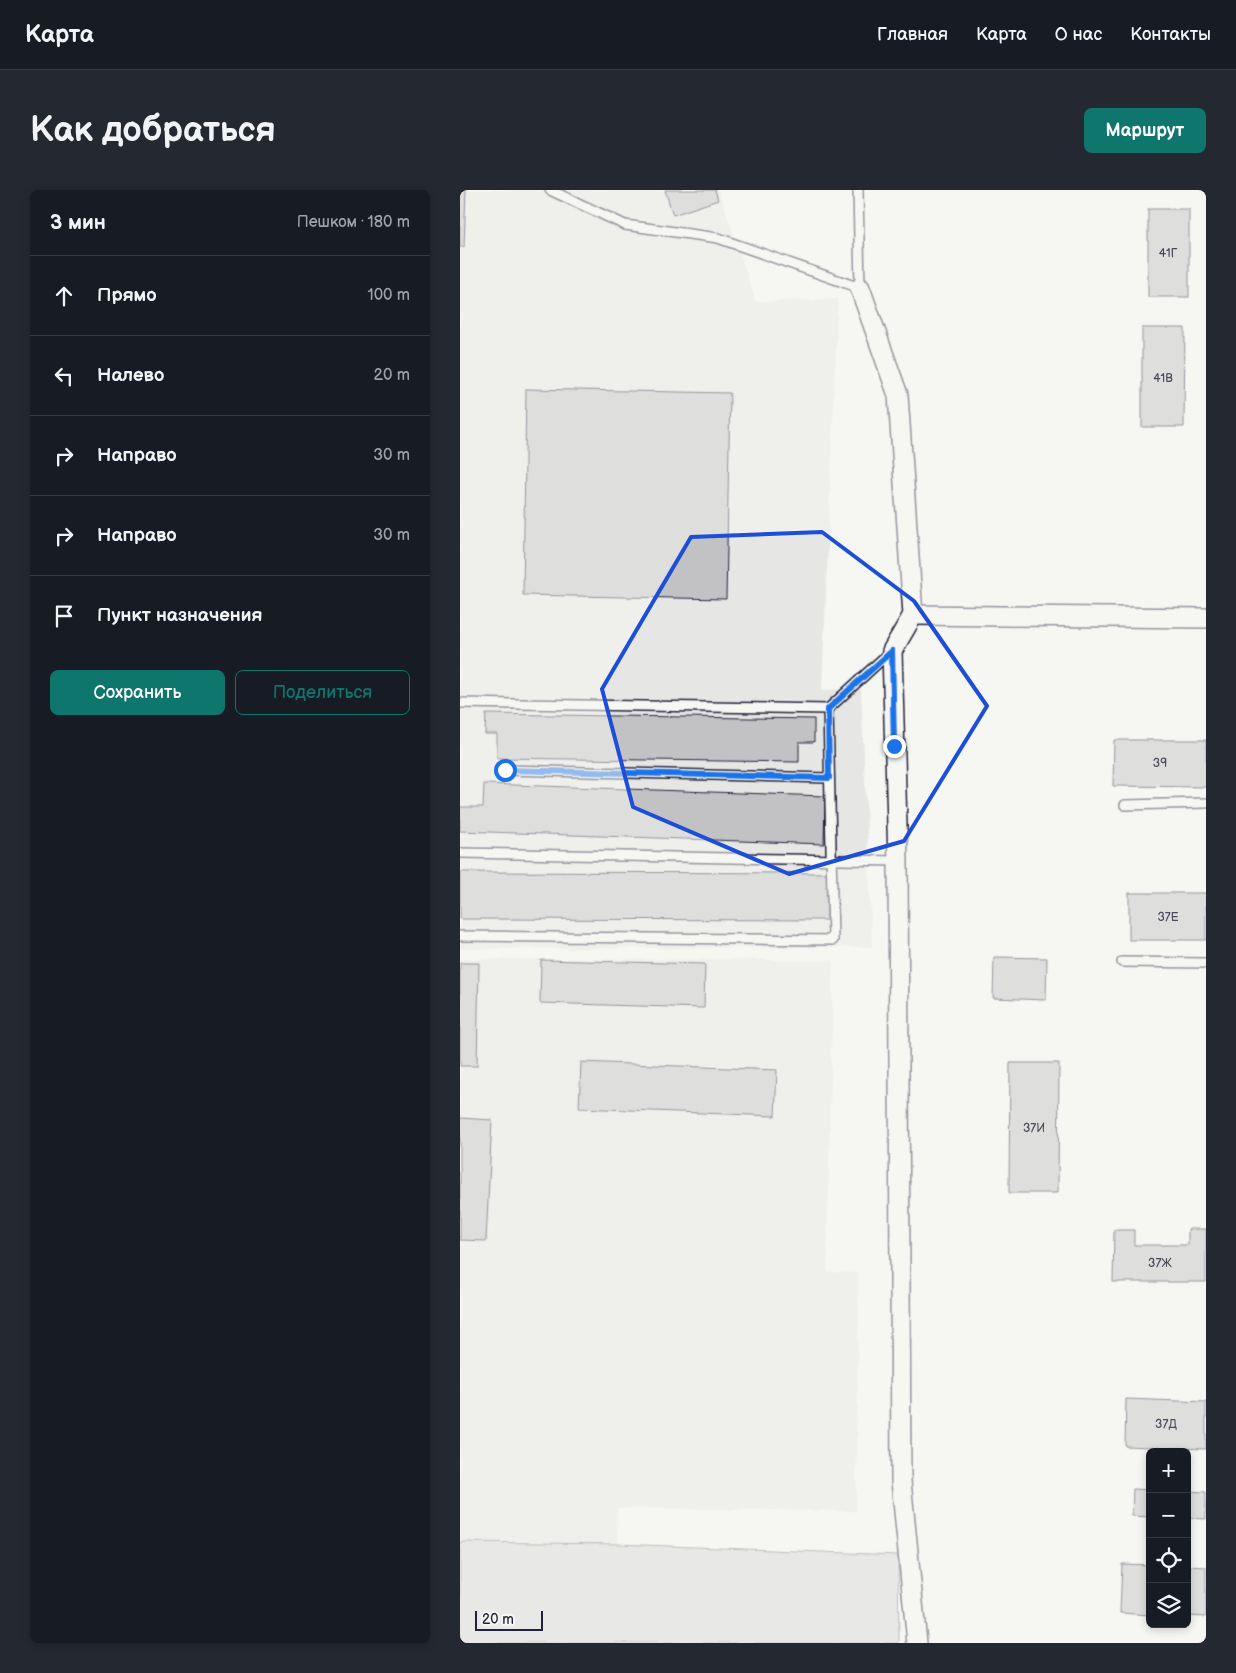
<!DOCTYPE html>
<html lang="ru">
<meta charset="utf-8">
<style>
:root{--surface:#171b24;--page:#242831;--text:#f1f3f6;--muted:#9ea1a6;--line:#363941;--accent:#0f766e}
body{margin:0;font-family:"Balsamiq Sans",sans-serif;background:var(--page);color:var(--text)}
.controls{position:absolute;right:15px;bottom:15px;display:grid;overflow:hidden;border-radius:8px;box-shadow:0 2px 8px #0003}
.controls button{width:45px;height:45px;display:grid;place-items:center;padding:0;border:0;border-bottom:1px solid var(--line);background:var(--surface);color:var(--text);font:25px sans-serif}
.scale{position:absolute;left:15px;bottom:12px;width:68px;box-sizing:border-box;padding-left:5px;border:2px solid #22223b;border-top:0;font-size:14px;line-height:18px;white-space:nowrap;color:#22223b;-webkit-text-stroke:4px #f6f6f2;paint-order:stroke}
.stop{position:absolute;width:15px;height:15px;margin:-11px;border:4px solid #1a73e8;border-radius:50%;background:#fff}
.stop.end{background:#1a73e8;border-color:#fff;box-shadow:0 1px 5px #0008}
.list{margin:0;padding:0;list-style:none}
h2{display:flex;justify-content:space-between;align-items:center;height:65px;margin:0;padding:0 20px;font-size:21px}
h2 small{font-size:16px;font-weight:400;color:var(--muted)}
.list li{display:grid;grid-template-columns:32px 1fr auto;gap:15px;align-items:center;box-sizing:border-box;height:80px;padding:0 20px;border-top:1px solid var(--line)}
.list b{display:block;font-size:19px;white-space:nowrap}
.list em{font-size:16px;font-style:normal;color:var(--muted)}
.actions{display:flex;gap:10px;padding:15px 20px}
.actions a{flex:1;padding:11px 0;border:1px solid var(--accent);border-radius:8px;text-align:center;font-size:18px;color:var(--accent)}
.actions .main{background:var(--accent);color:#fff}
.icon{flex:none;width:28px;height:28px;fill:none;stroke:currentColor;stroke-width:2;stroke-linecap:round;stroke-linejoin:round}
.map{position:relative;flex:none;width:746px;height:1453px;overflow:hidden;border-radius:8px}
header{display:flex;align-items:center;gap:30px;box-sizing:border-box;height:70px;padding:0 25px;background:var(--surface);border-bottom:1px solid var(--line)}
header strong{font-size:24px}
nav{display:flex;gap:28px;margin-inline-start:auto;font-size:18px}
.intro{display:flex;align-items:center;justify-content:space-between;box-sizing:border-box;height:120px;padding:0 30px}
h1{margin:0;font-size:35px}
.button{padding:12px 22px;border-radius:8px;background:var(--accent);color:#fff;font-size:18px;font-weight:700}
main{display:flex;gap:30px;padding:0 30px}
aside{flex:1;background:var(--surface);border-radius:8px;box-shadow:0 2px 8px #0003}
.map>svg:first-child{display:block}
</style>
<header>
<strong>Карта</strong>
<nav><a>Главная</a><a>Карта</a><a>О нас</a><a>Контакты</a></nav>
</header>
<div class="intro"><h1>Как добраться</h1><a class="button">Маршрут</a></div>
<main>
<aside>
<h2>3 мин<small>Пешком · 180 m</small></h2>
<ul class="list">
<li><svg class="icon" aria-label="ahead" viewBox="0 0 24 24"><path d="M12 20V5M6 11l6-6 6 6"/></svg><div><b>Прямо</b></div><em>100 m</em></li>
<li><svg class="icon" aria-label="left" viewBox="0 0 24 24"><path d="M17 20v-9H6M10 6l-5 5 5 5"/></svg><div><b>Налево</b></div><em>20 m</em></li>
<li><svg class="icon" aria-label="right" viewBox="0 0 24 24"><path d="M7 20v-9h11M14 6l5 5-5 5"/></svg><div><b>Направо</b></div><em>30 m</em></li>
<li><svg class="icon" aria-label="right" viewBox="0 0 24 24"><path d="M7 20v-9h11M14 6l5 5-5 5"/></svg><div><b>Направо</b></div><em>30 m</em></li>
<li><svg class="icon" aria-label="arrive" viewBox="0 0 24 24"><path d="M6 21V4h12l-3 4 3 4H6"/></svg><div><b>Пункт назначения</b></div></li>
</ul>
<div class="actions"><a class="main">Сохранить</a><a>Поделиться</a></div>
</aside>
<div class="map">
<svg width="746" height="1453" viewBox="0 0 746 1453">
<rect width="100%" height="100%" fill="#f6f6f2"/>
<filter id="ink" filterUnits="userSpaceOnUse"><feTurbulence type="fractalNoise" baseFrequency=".02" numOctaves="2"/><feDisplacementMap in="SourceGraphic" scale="10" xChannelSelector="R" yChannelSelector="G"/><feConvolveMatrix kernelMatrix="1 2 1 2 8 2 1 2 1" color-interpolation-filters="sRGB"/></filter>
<g filter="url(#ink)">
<g fill="#e6e6e4">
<polygon points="0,0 259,0 296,112 378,109 362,500 401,499 412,757 0,759"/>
<polygon points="0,769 373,770 367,1082 399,1083 396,1321 157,1318 158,1354 0,1352"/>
</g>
<polygon fill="#d7d7d7" stroke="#7c7c89" points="0,1352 158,1354 438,1365 439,1453 0,1453"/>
<g fill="#c2c2c4" stroke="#22223b">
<polygon points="0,0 6,0 4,57 0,57"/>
<polygon points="205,0 255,0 258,10 213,25"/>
<rect x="688" y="19" width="41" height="88"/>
<polygon points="682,138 725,138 724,237 682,237"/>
<polygon points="66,199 270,203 266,409 63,405"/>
<polygon points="26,524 354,529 354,552 339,552 339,572 37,568 37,544 25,544"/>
<polygon points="654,550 746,550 746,597 653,596"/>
<polygon points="24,594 365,606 364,654 0,641 0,617 23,617"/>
<polygon points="0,682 367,683 367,730 0,729"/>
<rect x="669" y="703" width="77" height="47"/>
<polygon points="534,767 587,768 586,810 533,808"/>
<polygon points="81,770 245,774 244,818 80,813"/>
<polygon points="0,773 19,773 17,876 0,876"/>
<polygon points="121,872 317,880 315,926 119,918"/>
<polygon points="550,873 599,873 598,1003 549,1003"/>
<polygon points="0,928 32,930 26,1051 0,1050"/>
<polygon points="728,1039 746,1039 746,1092 653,1092 654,1040 674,1040 674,1055 728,1055"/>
<polygon points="666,1209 746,1212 746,1259 665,1256"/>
<polygon points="673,1299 690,1300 690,1327 672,1326"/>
<polygon points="727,1301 746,1302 746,1329 727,1328"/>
<polygon points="662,1374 690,1375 690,1425 660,1423"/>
<polygon points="727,1376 746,1377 746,1427 727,1426"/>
</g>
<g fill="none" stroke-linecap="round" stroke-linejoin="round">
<g stroke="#22223b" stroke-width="12">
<g id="service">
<polyline points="90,0 165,35 258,48 400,98 398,0"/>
<polyline points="0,513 368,519 430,462"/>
<polyline points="45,580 369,588"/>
<polyline points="665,615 746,613"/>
<polyline points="0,663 438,671"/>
<polyline points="0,746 373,750 368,519"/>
<polyline points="662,772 746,773"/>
</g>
</g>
<g stroke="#22223b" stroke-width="22">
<g id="minor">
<polyline points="400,98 438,205 453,425 746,428"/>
<polyline points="453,425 432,461 438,671 441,1291 457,1453"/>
</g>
</g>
<use href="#service" stroke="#f6f6f2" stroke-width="9"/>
<use href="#minor" stroke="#f6f6f2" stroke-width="19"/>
</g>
</g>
<g fill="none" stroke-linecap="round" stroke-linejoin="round" filter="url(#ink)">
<polyline stroke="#1a73e8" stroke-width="6" points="45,580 369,588 368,519 432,461 434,556"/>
</g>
<path d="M0 0H746V1453H0ZM362 342 454 411 527 516 444 651 329 684 173 617 142 499 231 347Z" fill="#f6f6f2" fill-opacity=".55" fill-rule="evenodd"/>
<path fill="none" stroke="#1d4ed8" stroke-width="4" stroke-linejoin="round" d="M362 342 454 411 527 516 444 651 329 684 173 617 142 499 231 347Z"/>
<g text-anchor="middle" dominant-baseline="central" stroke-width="4" stroke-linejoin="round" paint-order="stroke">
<g font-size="12" fill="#4a4a5d">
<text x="708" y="63">41Г</text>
<text x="703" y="188">41В</text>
<text x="700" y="573">39</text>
<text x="708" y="727">37Е</text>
<text x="574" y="938">37И</text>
<text x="700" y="1073">37Ж</text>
<text x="706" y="1234">37Д</text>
</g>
</g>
</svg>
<div class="controls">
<button>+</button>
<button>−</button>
<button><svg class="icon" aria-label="locate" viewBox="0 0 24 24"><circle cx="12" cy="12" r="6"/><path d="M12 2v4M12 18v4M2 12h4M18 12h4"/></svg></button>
<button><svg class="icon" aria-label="layers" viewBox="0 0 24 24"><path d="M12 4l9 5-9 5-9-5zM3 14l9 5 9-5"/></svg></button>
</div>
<div class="scale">20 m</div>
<div class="stop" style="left:45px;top:580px"></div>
<div class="stop end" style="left:434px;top:556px"></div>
</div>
</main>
